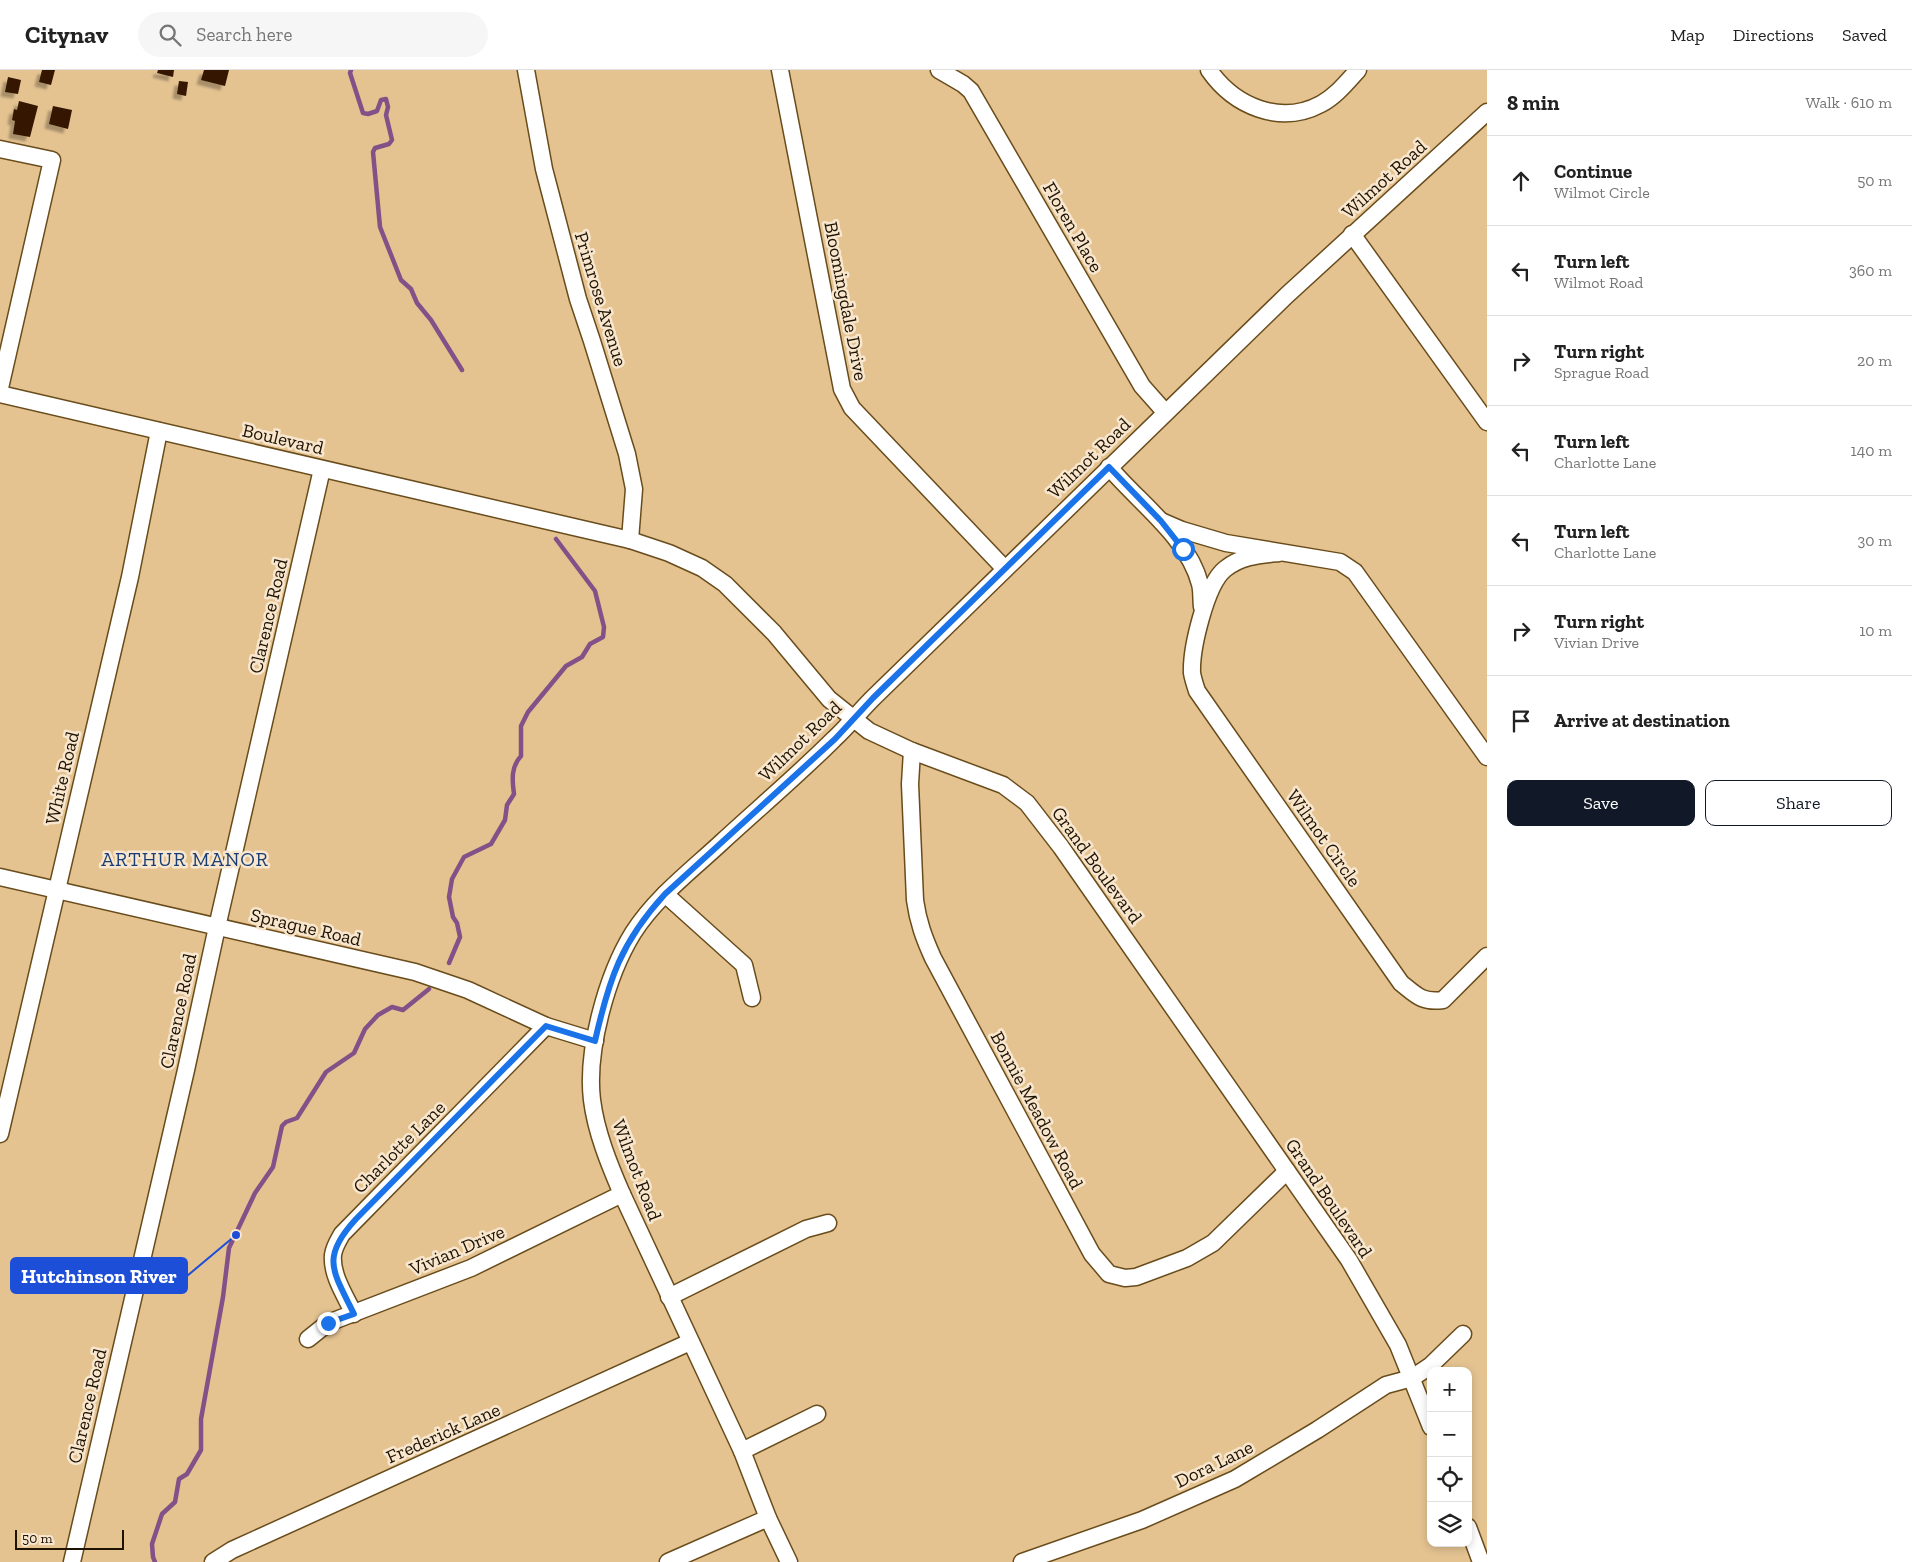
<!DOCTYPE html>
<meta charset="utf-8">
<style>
:root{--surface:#fff;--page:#f6f6f6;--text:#222;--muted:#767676;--line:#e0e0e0;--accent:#111827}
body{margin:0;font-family:"Zilla Slab",serif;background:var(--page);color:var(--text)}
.controls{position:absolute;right:15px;bottom:15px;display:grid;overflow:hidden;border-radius:10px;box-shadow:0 2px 8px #0003}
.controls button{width:45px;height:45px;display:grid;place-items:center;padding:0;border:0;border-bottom:1px solid var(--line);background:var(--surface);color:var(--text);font:25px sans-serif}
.scale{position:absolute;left:15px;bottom:12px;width:109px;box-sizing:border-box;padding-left:5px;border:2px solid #1e1201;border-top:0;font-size:14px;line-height:18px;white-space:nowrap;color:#1e1201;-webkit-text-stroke:4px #f8e7ce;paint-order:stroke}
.stop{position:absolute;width:15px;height:15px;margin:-11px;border:4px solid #1a73e8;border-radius:50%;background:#fff}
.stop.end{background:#1a73e8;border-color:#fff;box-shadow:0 1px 5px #0008}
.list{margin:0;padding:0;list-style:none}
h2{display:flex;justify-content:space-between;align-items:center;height:65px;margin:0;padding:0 20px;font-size:21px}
h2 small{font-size:16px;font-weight:400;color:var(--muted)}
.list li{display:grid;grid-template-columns:32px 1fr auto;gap:15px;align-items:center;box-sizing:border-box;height:90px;padding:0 20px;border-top:1px solid var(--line)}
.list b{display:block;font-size:19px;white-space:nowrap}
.list p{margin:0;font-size:16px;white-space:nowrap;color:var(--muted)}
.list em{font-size:16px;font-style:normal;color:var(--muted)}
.actions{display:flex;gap:10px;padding:15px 20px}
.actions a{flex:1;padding:11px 0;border:1px solid var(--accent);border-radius:10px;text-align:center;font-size:18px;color:var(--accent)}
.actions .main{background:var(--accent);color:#fff}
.icon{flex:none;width:28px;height:28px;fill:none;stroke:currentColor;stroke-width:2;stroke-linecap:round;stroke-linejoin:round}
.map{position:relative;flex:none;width:1487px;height:1492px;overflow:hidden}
header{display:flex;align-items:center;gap:30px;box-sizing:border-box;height:70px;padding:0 25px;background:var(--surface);border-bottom:1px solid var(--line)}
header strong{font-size:24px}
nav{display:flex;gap:28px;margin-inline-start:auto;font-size:18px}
.search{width:350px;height:45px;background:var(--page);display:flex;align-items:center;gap:12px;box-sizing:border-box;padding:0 18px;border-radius:28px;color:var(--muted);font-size:19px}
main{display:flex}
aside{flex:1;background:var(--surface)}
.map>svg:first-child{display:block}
</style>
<header>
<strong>Citynav</strong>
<div class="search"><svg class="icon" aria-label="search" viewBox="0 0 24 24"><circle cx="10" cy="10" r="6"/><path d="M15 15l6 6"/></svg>Search here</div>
<nav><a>Map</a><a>Directions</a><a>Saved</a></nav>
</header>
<main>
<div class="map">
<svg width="1487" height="1492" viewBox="0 0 1487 1492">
<defs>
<filter id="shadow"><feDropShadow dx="-4.5" dy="4.5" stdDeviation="1" flood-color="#0004"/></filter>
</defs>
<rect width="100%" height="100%" fill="#e4c391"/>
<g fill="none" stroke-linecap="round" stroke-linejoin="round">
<g stroke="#825188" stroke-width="4.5">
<polyline points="351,0 350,3 363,43 368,44 377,41 381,30 386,29 388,37 386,45 392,70 389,74 375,78 373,82 380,157 401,210 411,219 417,233 431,250 462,300"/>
<path d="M449 893 460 867 457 853 453 847 449 827 452 809 464 787 491 774 505 750 507 735 514 724C512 709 511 697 521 686V656L528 642 566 596 582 587 590 574 603 567 604 557 595 521 556 469"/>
<polyline points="155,1492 153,1487 152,1474 162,1444 175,1432 179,1409 187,1404 201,1380 201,1349 223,1227 229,1178 255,1123 273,1097 282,1056 286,1052 297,1048 326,1002 354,983 365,959 378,945 392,937 403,940 429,919"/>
</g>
</g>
<g fill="#341600" filter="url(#shadow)">
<polygon points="42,0 55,0 51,15 39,12"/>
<polygon points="158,0 174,0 173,7 157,3"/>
<polygon points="204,0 229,0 225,16 201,10"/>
<polygon points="8,7 21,10 18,24 5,22"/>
<polygon points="179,11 188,12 186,26 177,24"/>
<polygon points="19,31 38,36 30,67 13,64 15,51 12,50 14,39 17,40"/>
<polygon points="53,36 72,40 68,59 49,54"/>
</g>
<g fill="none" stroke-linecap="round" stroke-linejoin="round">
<g stroke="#694c1b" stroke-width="19">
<g id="minor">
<polyline points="526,0 544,99 578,229 592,271 627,384 634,419 630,470"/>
<polyline points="780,0 842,319 852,338 1005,499"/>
<polyline points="939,0 963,14 971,21 1142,316 1165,342"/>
<path d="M1209 0C1234 36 1280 56 1321 34 1336 26 1347 12 1358 0"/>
<polyline points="0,79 52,90 0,318"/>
<polyline points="1352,164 1487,352"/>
<polyline points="0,324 630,470 669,483 702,498 725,514 774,563 829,629 869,661 912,681 1003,715 1027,733 1061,777 1349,1190 1398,1275 1431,1357"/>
<path d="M1109 397C1139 433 1188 467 1200 514 1202 521 1201 529 1202 537"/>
<polyline points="1161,451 1182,460 1226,473 1340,492 1355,502 1487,687"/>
<path d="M1279 483C1259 485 1241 486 1225 499 1206 514 1191 579 1192 603 1193 609 1195 615 1197 621L1401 913C1416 925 1422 933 1443 930L1487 886"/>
<path d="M912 681 910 714 915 830C918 852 924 868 933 888L1092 1184 1109 1204 1125 1208 1136 1207 1187 1188 1213 1173 1287 1101"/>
<polyline points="0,807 415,902 468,920 546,956 595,971"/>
<polyline points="665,824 744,895 752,928"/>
<polyline points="0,1064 130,507 159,361"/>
<polyline points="669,1227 806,1159 828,1153"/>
<path d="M354 1244C346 1227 331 1205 333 1185 334 1177 338 1171 342 1164L546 956"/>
<polyline points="308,1269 328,1253 471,1198 622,1124"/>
<polyline points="742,1381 817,1344"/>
<polyline points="1468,1457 1481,1492"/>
<polyline points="72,1492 186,1000 217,857 322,399"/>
<polyline points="213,1492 232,1480 690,1272"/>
<polyline points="668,1492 768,1448"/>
<path d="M789 1492 768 1448 742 1381 622 1124C609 1094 596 1062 592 1030 586 980 607 905 633 863 656 827 692 800 723 771 760 737 799 704 834 669 848 656 860 641 873 628L1287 225 1487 42"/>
<polyline points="1022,1492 1142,1450 1235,1409 1317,1360 1386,1315 1412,1308 1430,1296 1463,1264"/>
</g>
</g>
<use href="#minor" stroke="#fff" stroke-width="16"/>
</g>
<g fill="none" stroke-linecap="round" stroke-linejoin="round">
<path stroke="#1a73e8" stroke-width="6" d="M328 1253 354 1244C333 1201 320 1188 356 1149L546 956 595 971C609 909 621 872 665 824L835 669 873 628 1109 397 1161 451 1183 479"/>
</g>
<g text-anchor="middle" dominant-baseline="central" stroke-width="5" stroke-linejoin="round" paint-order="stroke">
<g font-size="19" fill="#1e1201" stroke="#f8e7ce">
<text transform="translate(1384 109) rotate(-42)">Wilmot Road</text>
<text transform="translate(1073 157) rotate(60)">Floren Place</text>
<text transform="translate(601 229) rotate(73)">Primrose Avenue</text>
<text transform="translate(846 231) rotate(79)">Bloomingdale Drive</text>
<text transform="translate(283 369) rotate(13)">Boulevard</text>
<text transform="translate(1089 388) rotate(-44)">Wilmot Road</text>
<text transform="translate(268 546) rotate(-77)">Clarence Road</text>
<text transform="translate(800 671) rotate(-44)">Wilmot Road</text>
<text transform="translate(62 708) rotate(-77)">White Road</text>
<text transform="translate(1324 768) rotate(55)">Wilmot Circle</text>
<text transform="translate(1097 795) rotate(54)">Grand Boulevard</text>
<text transform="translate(306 857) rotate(13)">Sprague Road</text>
<text transform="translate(178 941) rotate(-78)">Clarence Road</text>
<text transform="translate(1037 1040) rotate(62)">Bonnie Meadow Road</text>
<text transform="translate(399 1077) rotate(-45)">Charlotte Lane</text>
<text transform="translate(637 1100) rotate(69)">Wilmot Road</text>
<text transform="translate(1329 1128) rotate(56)">Grand Boulevard</text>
<text transform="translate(457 1180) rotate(-23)">Vivian Drive</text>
<text transform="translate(87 1336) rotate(-77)">Clarence Road</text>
<text transform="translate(443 1363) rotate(-24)">Frederick Lane</text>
<text transform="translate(1214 1394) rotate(-26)">Dora Lane</text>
</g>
<g font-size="20" letter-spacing="1" fill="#193e73" stroke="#f8e7ce">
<text x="185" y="789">ARTHUR MANOR</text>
</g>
</g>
<path fill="none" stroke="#1d4ed8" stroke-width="2" d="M236 1165L187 1206"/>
<circle fill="#1d4ed8" stroke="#f8e7ce" stroke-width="2" cx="236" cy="1165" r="5"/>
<rect fill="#1d4ed8" stroke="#1d4ed8" stroke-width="2" x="11" y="1188" width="176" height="35" rx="5"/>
<g font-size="20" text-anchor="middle" font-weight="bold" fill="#fff">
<text x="99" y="1213">Hutchinson River</text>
</g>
</svg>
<div class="controls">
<button>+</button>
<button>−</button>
<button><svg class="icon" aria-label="locate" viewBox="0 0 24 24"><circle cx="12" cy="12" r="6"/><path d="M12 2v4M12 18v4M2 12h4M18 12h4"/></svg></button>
<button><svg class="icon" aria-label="layers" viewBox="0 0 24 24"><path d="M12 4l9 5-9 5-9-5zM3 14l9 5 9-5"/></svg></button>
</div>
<div class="scale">50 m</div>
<div class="stop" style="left:1183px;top:479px"></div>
<div class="stop end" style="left:328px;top:1253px"></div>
</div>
<aside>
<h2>8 min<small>Walk · 610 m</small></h2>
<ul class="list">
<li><svg class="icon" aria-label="ahead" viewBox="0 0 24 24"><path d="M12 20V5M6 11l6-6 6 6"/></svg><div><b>Continue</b><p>Wilmot Circle</p></div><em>50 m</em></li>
<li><svg class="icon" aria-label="left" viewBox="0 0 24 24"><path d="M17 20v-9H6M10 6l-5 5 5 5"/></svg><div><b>Turn left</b><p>Wilmot Road</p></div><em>360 m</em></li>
<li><svg class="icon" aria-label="right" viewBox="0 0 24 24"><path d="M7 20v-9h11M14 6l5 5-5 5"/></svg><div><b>Turn right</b><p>Sprague Road</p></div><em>20 m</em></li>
<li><svg class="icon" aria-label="left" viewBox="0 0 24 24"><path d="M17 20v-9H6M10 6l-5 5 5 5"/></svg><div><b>Turn left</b><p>Charlotte Lane</p></div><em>140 m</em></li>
<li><svg class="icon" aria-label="left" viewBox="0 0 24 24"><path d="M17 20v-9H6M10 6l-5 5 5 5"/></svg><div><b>Turn left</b><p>Charlotte Lane</p></div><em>30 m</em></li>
<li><svg class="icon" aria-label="right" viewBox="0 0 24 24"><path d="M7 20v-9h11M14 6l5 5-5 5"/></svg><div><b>Turn right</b><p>Vivian Drive</p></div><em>10 m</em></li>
<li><svg class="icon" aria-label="arrive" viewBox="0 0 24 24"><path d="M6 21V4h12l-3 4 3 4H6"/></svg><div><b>Arrive at destination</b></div></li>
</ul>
<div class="actions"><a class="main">Save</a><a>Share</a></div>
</aside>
</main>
